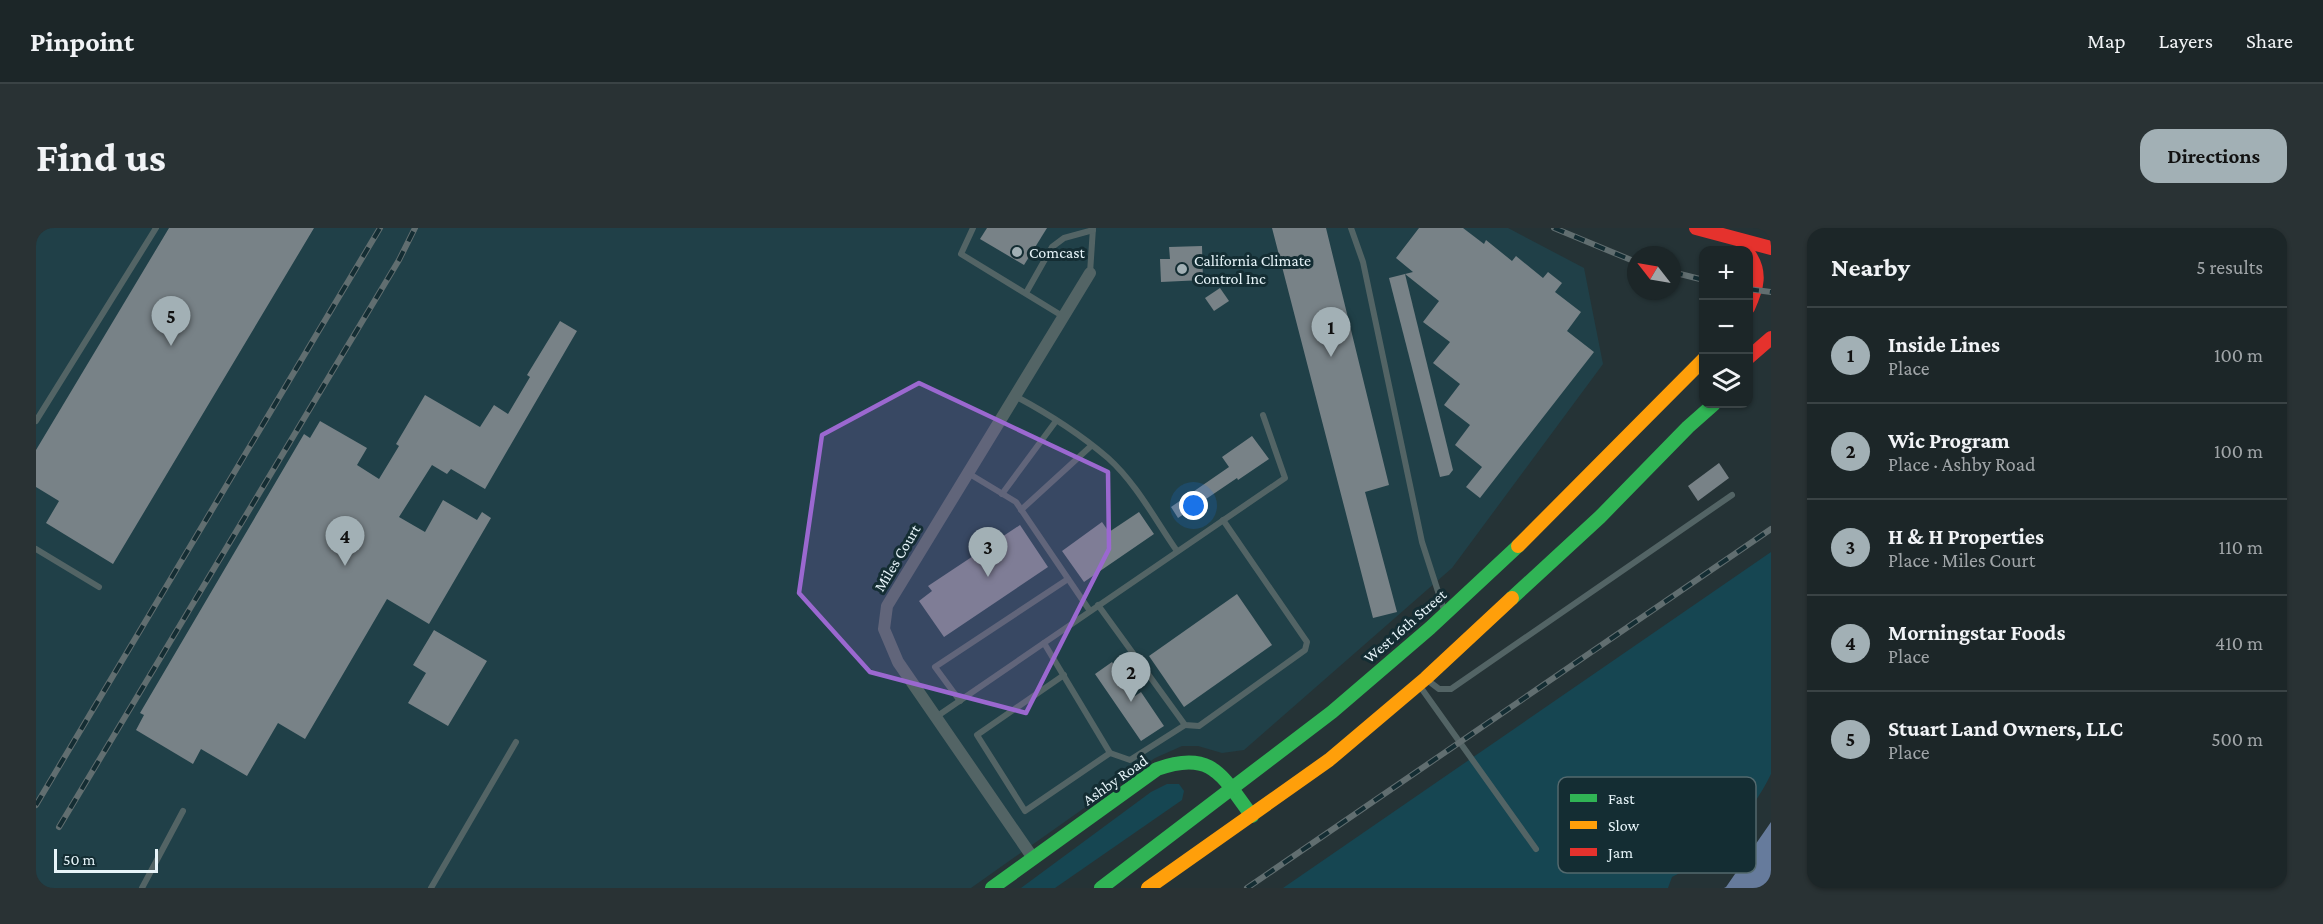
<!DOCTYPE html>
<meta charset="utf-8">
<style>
:root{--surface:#1c2628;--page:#293234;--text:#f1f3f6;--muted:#a0a5a8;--line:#3a4345;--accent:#a2b0b5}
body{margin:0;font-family:"Crimson Pro",serif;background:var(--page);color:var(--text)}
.controls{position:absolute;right:18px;top:18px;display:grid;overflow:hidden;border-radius:12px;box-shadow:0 2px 4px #0004}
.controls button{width:54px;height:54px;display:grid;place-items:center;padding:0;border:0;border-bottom:2px solid var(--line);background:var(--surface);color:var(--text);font:30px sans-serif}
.compass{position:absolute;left:1591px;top:18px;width:54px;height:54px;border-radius:50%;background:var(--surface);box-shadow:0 2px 4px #0004;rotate:301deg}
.scale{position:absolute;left:18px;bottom:15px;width:104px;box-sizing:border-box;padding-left:6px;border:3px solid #e6f4f9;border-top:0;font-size:16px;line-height:21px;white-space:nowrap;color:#e6f4f9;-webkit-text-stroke:4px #142d33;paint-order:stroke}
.you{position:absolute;left:1158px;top:278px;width:21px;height:21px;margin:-15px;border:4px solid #fff;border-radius:50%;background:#1a73e8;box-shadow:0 0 0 9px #1a73e833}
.badge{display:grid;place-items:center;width:39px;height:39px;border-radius:50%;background:var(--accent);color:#111;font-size:20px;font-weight:700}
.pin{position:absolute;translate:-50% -50px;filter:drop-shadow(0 2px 3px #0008)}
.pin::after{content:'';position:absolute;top:32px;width:21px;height:18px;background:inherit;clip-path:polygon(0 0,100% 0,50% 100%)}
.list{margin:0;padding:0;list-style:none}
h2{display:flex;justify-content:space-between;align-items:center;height:78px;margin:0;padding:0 24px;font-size:26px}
h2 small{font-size:20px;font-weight:400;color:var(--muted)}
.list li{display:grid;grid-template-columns:39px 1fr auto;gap:18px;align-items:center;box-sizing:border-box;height:96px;padding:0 24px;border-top:2px solid var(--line)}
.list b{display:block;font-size:22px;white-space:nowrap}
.list p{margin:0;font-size:20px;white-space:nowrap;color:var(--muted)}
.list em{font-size:20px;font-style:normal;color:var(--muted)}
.icon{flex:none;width:33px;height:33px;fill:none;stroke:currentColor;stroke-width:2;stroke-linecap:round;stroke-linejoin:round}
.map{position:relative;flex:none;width:1735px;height:660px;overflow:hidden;border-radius:18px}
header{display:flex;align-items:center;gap:36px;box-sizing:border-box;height:84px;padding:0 30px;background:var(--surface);border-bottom:2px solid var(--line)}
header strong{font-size:28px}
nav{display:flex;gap:33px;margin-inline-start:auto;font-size:21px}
.intro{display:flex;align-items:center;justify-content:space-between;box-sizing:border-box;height:144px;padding:0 36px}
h1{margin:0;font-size:42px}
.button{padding:15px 27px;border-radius:18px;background:var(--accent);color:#111;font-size:21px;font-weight:700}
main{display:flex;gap:36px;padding:0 36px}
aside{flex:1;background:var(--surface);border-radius:18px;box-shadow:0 2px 4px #0004}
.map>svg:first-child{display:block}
</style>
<header>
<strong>Pinpoint</strong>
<nav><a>Map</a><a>Layers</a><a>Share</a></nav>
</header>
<div class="intro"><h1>Find us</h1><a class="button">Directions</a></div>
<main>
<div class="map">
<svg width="1735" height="660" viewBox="0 0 1735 660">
<rect width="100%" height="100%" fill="#253336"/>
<polygon fill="#204048" points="0,0 1472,0 1548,40 1567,136 1416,340 1208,522 1186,525 1162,518 1146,518 1119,530 935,660 0,660"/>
<g fill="#164652">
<path d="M1735 324V546C1715 587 1678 629 1636 649L1632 660H1247Z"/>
<polygon points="1131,556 1143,556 1148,563 1146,572 1019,660 985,660 1115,564"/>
</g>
<polygon fill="#667b9c" points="1735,594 1735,660 1688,660 1690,659"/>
<g fill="#788287">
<polygon points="133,0 278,0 77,336 10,295 23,273 0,259 0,222"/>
<polygon points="951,0 1011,0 988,37 944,11"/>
<polygon points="1236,0 1290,0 1353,257 1329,264 1361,384 1337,390"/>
<polygon points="1383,0 1427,0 1448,16 1450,12 1476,33 1480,28 1507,50 1512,44 1526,55 1519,64 1545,84 1531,103 1558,124 1444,270 1430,259 1446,239 1419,217 1434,197 1408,177 1424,156 1397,135 1414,114 1387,94 1403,73 1369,46 1377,44 1360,30"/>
<polygon points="1166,18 1167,52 1125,54 1124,31 1134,31 1133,19"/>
<polygon points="1369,46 1417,242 1413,247 1404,249 1353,50"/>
<polygon points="1184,60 1193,73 1178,83 1169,70"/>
<polygon points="524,93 541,103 449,261 415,241 411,246 396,237 363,289 389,304 407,272 441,292 446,284 455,290 393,396 351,371 269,511 242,495 211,548 165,521 157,536 100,502 108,487 104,485 268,206 274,210 284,193 331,220 321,237 343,251 363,218 360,216 389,167 444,199 458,177 472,186 494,149 491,147"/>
<polygon points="1216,208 1233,231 1202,252 1201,250 1142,290 1135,279 1193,239 1186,229"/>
<polygon points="1683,235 1693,250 1662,273 1652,258"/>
<polygon points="1103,284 1118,306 1048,354 1026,323 1066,294 1073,304"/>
<polygon points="984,297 1012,339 908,409 883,373 896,363 892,358"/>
<polygon points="1201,366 1236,417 1148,479 1113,428"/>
<polygon points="398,402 451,433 412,498 372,475 390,445 377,437"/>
<polygon points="1076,434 1099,468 1105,464 1128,498 1105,513 1059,446"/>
</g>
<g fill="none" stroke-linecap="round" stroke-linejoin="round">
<g stroke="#536465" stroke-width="6">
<polyline points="937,0 925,26 1028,89"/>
<polyline points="1315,0 1327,34 1386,314 1408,382"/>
<polyline points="1054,45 1057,0"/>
<polyline points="990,65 1016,19 1028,10 1057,2"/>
<path d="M979 168C1011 185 1044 206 1072 230 1100 255 1120 293 1141 323"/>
<polyline points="0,193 120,0"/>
<polyline points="932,245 980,274 1054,383"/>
<polyline points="966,266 1020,193"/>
<polyline points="985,282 1055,218"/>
<polyline points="0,321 63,359"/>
<polyline points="1062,377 1149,497 1163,498 1269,422 1271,414 1187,292"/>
<polyline points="1008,415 1074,525 989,583 941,507 1028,447"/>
<polyline points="1390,451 1403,461 1415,461 1696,267"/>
<polyline points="1383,457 1500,621"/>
<polyline points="924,473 899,439 1032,351"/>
<polyline points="900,489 1249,250 1227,187"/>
<polyline points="1074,525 1094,532 1149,497"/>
<polyline points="106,660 147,583"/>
<polyline points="395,660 480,514"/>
</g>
<polyline stroke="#536465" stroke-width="12" points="997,630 862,434 848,401 851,378 1054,45"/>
<g stroke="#30b455" stroke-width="14">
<polyline points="1476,370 1564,289 1652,199 1678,176"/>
<path d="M956 660 1121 541C1176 521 1186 548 1216 588"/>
<polyline points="1065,660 1296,484 1394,400 1482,318"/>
</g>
<g stroke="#ff9f0a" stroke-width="14">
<polyline points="1482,318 1668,131"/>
<polyline points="1112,660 1293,532 1390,450 1476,370"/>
</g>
<g stroke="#e5322d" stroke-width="14">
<polyline points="1660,0 1735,20"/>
<path d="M1712 25C1726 44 1721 60 1712 80"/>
<polyline points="1712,130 1735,110"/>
</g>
<g stroke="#616e70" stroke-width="6">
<g id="rail">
<polyline points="1518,0 1600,34"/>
<polyline points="1636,44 1668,52"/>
<polyline points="1712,61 1735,64"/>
<polyline points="0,577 344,0"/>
<polyline points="23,599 363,32 379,0"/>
<polyline points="1211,660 1735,301"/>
</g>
</g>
<use href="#rail" stroke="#142d33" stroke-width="4" stroke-dasharray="11" stroke-linecap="butt"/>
</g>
<path fill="#9b68d0" fill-opacity="0.2" stroke="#9b68d0" stroke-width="4.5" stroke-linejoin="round" d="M883 155 1072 244 1073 321 990 485 834 444 763 365 786 207Z"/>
<g fill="#a2b0b5" stroke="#142d33" stroke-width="2">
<circle cx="981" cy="24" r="6"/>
<circle cx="1146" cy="41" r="6"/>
</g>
<g text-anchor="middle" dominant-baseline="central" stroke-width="6" stroke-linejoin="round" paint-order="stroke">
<g font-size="16" fill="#e6f4f9" stroke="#142d33" text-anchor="start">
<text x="993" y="24">Comcast</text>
<text x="1158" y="32">California Climate<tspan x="1158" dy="18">Control Inc</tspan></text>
</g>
<g font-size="16" fill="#e6f4f9" stroke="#142d33">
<text transform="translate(861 330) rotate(-59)">Miles Court</text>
<text transform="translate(1369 398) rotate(-41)">West 16th Street</text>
<text transform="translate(1079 552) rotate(-35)">Ashby Road</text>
</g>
</g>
<rect x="1522" y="549" width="198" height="96" rx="9" fill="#142d33" stroke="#53696e" stroke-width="1.5"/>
<rect x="1534" y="566" width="27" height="8" fill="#30b455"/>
<rect x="1534" y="593" width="27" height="8" fill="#ff9f0a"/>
<rect x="1534" y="620" width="27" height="8" fill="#e5322d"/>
<g font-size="16" fill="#e6f4f9">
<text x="1572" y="576">Fast</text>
<text x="1572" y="603">Slow</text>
<text x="1572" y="630">Jam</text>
</g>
</svg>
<div class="controls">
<button>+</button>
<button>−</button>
<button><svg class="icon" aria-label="layers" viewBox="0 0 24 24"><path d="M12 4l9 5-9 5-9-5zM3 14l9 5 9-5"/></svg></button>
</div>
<svg class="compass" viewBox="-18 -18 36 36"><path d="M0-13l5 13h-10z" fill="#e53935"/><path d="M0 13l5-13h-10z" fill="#a0a5a8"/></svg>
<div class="scale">50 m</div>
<div class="you"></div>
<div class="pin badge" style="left:1295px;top:129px">1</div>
<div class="pin badge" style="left:1095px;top:474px">2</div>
<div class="pin badge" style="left:952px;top:349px">3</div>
<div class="pin badge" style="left:309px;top:338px">4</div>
<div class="pin badge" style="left:135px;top:118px">5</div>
</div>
<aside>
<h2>Nearby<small>5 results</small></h2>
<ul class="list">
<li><span class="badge">1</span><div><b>Inside Lines</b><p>Place</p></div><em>100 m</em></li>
<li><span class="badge">2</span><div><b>Wic Program</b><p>Place · Ashby Road</p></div><em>100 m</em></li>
<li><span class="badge">3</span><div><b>H &amp; H Properties</b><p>Place · Miles Court</p></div><em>110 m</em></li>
<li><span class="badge">4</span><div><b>Morningstar Foods</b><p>Place</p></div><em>410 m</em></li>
<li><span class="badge">5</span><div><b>Stuart Land Owners, LLC</b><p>Place</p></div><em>500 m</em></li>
</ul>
</aside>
</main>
